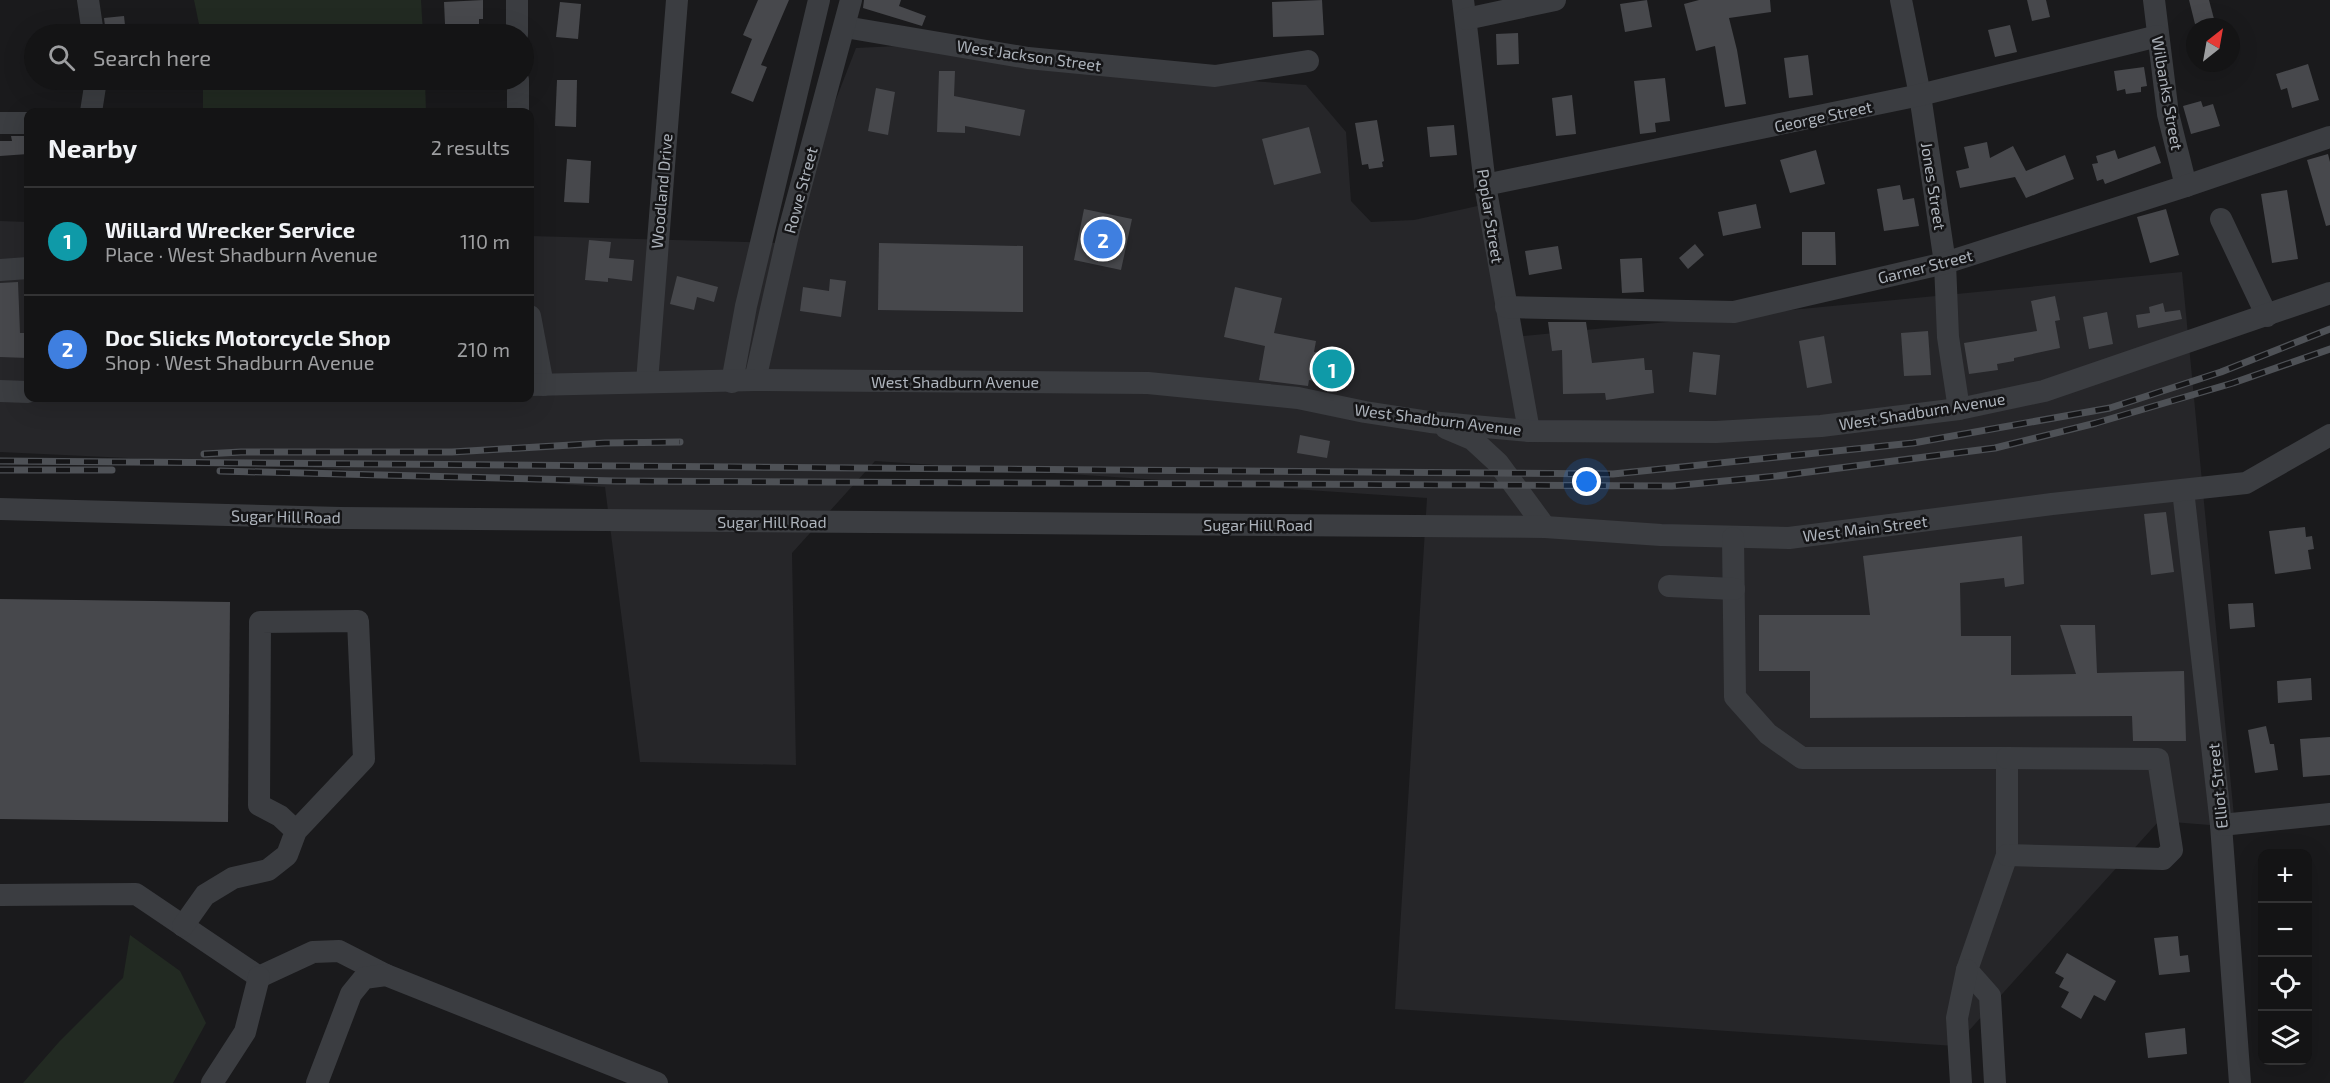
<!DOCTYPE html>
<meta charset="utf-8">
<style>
:root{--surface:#141415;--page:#1d1d1e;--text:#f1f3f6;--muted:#9d9ea0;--line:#333334;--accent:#7c3aed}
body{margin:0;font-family:"Exo 2",sans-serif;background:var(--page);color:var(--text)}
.controls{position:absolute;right:18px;bottom:18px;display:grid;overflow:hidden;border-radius:12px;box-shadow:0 6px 24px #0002}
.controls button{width:54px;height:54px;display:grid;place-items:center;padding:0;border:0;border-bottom:2px solid var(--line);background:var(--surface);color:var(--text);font:30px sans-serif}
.compass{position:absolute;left:2186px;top:18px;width:54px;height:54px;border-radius:50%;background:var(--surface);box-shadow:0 6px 24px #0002;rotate:31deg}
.you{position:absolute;left:1587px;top:482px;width:21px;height:21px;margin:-15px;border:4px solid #fff;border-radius:50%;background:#1a73e8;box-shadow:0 0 0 9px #1a73e833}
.badge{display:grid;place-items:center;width:39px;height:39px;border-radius:50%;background:var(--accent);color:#fff;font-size:20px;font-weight:700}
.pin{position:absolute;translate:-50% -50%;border:3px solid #fff;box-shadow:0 2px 6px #0006}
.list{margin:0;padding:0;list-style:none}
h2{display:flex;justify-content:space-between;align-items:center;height:78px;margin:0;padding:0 24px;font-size:26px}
h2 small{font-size:20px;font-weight:400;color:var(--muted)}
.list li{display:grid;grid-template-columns:39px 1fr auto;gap:18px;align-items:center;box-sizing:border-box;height:108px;padding:0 24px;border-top:2px solid var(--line)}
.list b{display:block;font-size:22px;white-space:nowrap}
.list p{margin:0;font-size:20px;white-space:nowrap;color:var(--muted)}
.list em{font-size:20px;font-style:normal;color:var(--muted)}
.icon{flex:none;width:33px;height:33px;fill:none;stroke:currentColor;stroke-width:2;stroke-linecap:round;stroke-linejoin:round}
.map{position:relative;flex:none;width:2330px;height:1083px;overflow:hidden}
.search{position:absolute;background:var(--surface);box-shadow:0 6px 24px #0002;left:24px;top:24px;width:510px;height:66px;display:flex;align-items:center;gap:15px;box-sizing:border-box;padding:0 21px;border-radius:33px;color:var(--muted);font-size:22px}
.panel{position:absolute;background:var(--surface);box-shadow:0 6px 24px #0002;left:24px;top:108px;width:510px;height:294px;border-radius:12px}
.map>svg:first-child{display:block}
</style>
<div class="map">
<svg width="2330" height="1083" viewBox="0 0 2330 1083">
<rect width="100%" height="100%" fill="#1a1a1c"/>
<polygon fill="#262629" points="898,46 1056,67 1306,85 1346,132 1351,201 1371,222 1414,220 1482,205 1514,337 2182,272 2235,827 2159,821 1955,1046 1395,1009 1427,498 875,461 792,553 796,765 640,762 605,487 258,464 0,452 0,221 28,222 28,398 530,398 530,236 780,243 856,48"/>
<g fill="#222a22">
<polygon points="194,0 421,0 423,34 201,34"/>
<polygon points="203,80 425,80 426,112 203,112"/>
<polygon points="130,935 180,971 206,1023 173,1083 23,1083 59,1042 123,978"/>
</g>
<g fill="#47484c">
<polygon points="483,0 483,19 479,19 479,34 452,34 451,24 445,24 444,2"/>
<polygon points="758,0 789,0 761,65 767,67 753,102 731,93 752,39 743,35"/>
<polygon points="864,0 901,0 899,6 926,16 922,26 863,8"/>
<polygon points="1322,0 1324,35 1273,37 1272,2"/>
<polygon points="1647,0 1652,27 1625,32 1620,4"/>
<polygon points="1699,0 1770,0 1771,12 1729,18 1737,50 1746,104 1725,107 1715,46 1696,51 1684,4"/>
<polygon points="2027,0 2046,0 2050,17 2032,21"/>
<polygon points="2189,0 2209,0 2214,19 2195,24"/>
<polygon points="560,2 581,4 578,39 556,37"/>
<polygon points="124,16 126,34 106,34 104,18"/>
<polygon points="2010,25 2017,52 1995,57 1988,30"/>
<polygon points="1518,33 1519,64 1497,65 1496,34"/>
<polygon points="1808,55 1813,95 1789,98 1784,58"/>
<polygon points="2308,64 2319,100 2292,108 2287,88 2281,90 2276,74"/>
<polygon points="2144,67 2147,86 2141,87 2141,92 2126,94 2125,89 2117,91 2114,71"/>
<polygon points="939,71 955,71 954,96 1025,110 1020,136 965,126 965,133 937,132"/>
<polygon points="1665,78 1670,121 1655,123 1656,132 1640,134 1634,81"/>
<polygon points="557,80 577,80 576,127 555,126"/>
<polygon points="876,88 895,92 888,135 868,131"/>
<polygon points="1572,95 1576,134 1556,136 1552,98"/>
<polygon points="2201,101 2203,107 2213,104 2220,126 2191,134 2183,106"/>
<polygon points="1377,120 1384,161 1382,162 1383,167 1369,169 1368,164 1362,165 1355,123"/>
<polygon points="1454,125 1457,155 1430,157 1427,127"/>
<polygon points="1309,127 1321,173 1274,185 1262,139"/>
<polygon points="11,136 28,136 28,154 0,156 0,141 12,141"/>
<polygon points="1987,142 1990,158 2013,146 2026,171 2065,155 2074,179 2026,198 2015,177 1960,188 1956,171 1969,168 1964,147"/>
<polygon points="2155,146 2161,163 2105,184 2103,179 2097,181 2092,164 2098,163 2096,156 2115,150 2118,159"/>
<polygon points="1816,150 1825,184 1790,193 1780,160"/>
<polygon points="2328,154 2330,162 2330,225 2326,226 2307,160"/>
<polygon points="567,159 591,161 589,203 564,202"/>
<polygon points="1900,185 1903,200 1914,198 1919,226 1884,231 1877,189"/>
<polygon points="2287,190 2298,259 2272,263 2261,194"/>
<polygon points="1756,204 1761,228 1723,236 1718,212"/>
<polygon points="1084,209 1132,219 1121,270 1074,260"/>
<polygon points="2166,209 2179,255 2150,263 2137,217"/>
<polygon points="1802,232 1835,232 1836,265 1802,265"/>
<polygon points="589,240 611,242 609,258 634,260 632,281 608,278 608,282 585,280"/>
<polygon points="879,243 1023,246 1023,312 878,310"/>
<polygon points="1695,244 1704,255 1688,269 1679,258"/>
<polygon points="1558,246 1562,269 1529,275 1525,251"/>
<polygon points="1642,258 1644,292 1622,293 1620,259"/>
<polygon points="677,276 718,287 714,302 697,297 694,310 670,304"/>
<polygon points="830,279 846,281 841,317 800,311 803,287 829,291"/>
<polygon points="18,282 20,333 28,333 28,358 0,357 0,283"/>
<polygon points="1235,287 1282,298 1274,333 1316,341 1314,352 1349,358 1345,386 1309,380 1308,386 1259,380 1265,346 1224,337"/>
<polygon points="2055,296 2060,320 2055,321 2060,348 2014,358 2014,361 1997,364 1998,370 1969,374 1964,343 2037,331 2031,301"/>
<polygon points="2163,303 2165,312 2180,310 2182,319 2138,328 2136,315 2150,313 2149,307"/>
<polygon points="2107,312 2113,344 2089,349 2083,317"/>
<polygon points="1548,322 1586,322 1592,363 1644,358 1645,370 1652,370 1654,393 1606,400 1605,393 1563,394 1562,350 1552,351"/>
<polygon points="1928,331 1931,375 1904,376 1901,333"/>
<polygon points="1824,336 1832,383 1807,388 1799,341"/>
<polygon points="1693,352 1720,355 1716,395 1689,392"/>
<polygon points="1300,435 1330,441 1327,458 1297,453"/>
<polygon points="2166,512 2174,572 2151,575 2144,514"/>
<polygon points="2305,527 2306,537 2312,536 2314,549 2308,550 2311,569 2275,574 2269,531"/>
<polygon points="2022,536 2024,584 2005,587 2004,578 1960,583 1961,636 2011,636 2011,675 2076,674 2060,625 2095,625 2097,673 2184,671 2186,741 2133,741 2132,716 1810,718 1810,671 1759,671 1759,615 1870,615 1863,556"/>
<polygon points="0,599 230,602 228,822 0,819"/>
<polygon points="2253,603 2255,627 2230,629 2228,604"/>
<polygon points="2311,678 2312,700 2278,703 2277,681"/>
<polygon points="2266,726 2270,744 2274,744 2278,770 2255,773 2248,730"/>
<polygon points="2330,737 2330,775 2303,777 2300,739"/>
<polygon points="2178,936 2180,956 2188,955 2190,972 2159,975 2154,938"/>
<polygon points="2067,953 2116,981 2105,1001 2094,995 2081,1019 2061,1007 2069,992 2059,987 2064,978 2055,973"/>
<polygon points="2185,1028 2187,1054 2148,1058 2145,1033"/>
</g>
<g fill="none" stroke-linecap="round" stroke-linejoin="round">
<g stroke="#3b3d41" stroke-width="22">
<polyline points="88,0 93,34"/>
<polyline points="517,0 517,34"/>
<polyline points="1463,0 1485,185 1529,431"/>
<polyline points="1901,0 1920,95 1945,263 1948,337 1959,409"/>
<polyline points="2154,0 2168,114 2186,186"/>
<polyline points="1466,19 1555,0"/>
<polyline points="845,27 1028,58 1215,76 1308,61"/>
<polyline points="518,80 518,112"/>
<polyline points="91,112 96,80"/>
<polyline points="0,123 28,123"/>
<polyline points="1485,185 1920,95 2158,36"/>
<polyline points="2221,219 2267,316"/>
<polyline points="0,270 28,268"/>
<polyline points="1506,307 1734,312 1945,263 2186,186 2330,137"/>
<polyline points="530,316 543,385"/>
<polyline points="755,380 789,230 851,0"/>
<polyline points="647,382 677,0"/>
<polyline points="732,382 746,306 819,0"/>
<polyline points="530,385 755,380 1148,383 1298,398 1365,412 1430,422 1529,431 1716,432 1821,426 1959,409 2044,391 2330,293"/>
<polyline points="0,391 28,392"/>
<polyline points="1446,428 1472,439 1498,463 1545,527"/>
<polyline points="2183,490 2221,825 2240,1083"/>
<polyline points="0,509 341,518 1545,527 1661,535 1789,538 2052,504 2246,483 2330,435"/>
<polyline points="1733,538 1735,697 1768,734 1802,758 2007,758 2007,855 1967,970 1990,996 1995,1083"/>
<polyline points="1669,586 1734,589"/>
<polyline points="2221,825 2330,814"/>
<polyline points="2007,855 2163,859 2172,850 2158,759 2007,758"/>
<polyline points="0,895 136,894 259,977"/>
<polyline points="183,926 205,895 233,878 268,870 287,855 296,831 280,816 259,805 260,622 358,621 364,759 296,831"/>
<polyline points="259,977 313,952 339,951 386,975"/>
<polyline points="212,1083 245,1032 259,977"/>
<polyline points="317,1083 351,994 364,978 386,975 657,1083"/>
<polyline points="1961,1083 1957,1018 1967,970"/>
</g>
<g stroke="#4e5156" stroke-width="7">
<g id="rail">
<polyline points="204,454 241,452 452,452 605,443 680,442"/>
<polyline points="0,461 1613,474 1913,443 2110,408 2221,372 2330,329"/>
<polyline points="0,470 112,470"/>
<polyline points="220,471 616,481 1672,486 1777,476 1995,448 2096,423 2233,383 2330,349"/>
</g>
</g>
<use href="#rail" stroke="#151517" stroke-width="4.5" stroke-dasharray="14" stroke-linecap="butt"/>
</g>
<g text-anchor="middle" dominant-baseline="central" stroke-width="5" stroke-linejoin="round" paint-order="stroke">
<g font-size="16" fill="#adb3bb" stroke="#151517">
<text transform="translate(1029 55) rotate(8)">West Jackson Street</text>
<text transform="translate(2168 93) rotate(80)">Wilbanks Street</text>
<text transform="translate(1823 116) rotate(-12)">George Street</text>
<text transform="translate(1934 186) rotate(81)">Jones Street</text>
<text transform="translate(800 190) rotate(-75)">Rowe Street</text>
<text transform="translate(661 191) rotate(-85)">Woodland Drive</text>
<text transform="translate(1491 216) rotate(81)">Poplar Street</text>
<text transform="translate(1925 266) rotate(-14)">Garner Street</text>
<text x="955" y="381">West Shadburn Avenue</text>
<text transform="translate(1922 411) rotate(-9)">West Shadburn Avenue</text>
<text transform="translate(1438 419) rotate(7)">West Shadburn Avenue</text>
<text transform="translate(286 516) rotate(1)">Sugar Hill Road</text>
<text x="772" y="521">Sugar Hill Road</text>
<text x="1258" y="524">Sugar Hill Road</text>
<text transform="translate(1865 528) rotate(-7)">West Main Street</text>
<text transform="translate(2217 786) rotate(-96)">Elliot Street</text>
</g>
</g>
</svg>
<div class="controls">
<button>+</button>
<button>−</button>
<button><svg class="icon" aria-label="locate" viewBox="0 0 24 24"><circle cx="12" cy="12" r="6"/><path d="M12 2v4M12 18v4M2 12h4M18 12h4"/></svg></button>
<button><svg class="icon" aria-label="layers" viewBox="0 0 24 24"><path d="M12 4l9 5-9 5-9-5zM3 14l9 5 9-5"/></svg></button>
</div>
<svg class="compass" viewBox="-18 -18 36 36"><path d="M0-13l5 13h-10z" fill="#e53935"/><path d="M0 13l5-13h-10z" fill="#9d9ea0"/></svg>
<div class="you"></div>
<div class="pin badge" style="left:1332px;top:369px;background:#0f9aa8">1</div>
<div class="pin badge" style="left:1103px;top:239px;background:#3f7fe0">2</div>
<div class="search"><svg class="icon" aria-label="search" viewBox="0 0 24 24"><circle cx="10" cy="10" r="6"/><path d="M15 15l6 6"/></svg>Search here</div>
<section class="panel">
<h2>Nearby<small>2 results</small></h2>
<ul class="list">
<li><span class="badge" style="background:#0f9aa8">1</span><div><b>Willard Wrecker Service</b><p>Place · West Shadburn Avenue</p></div><em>110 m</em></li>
<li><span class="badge" style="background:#3f7fe0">2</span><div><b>Doc Slicks Motorcycle Shop</b><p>Shop · West Shadburn Avenue</p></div><em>210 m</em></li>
</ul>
</section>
</div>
